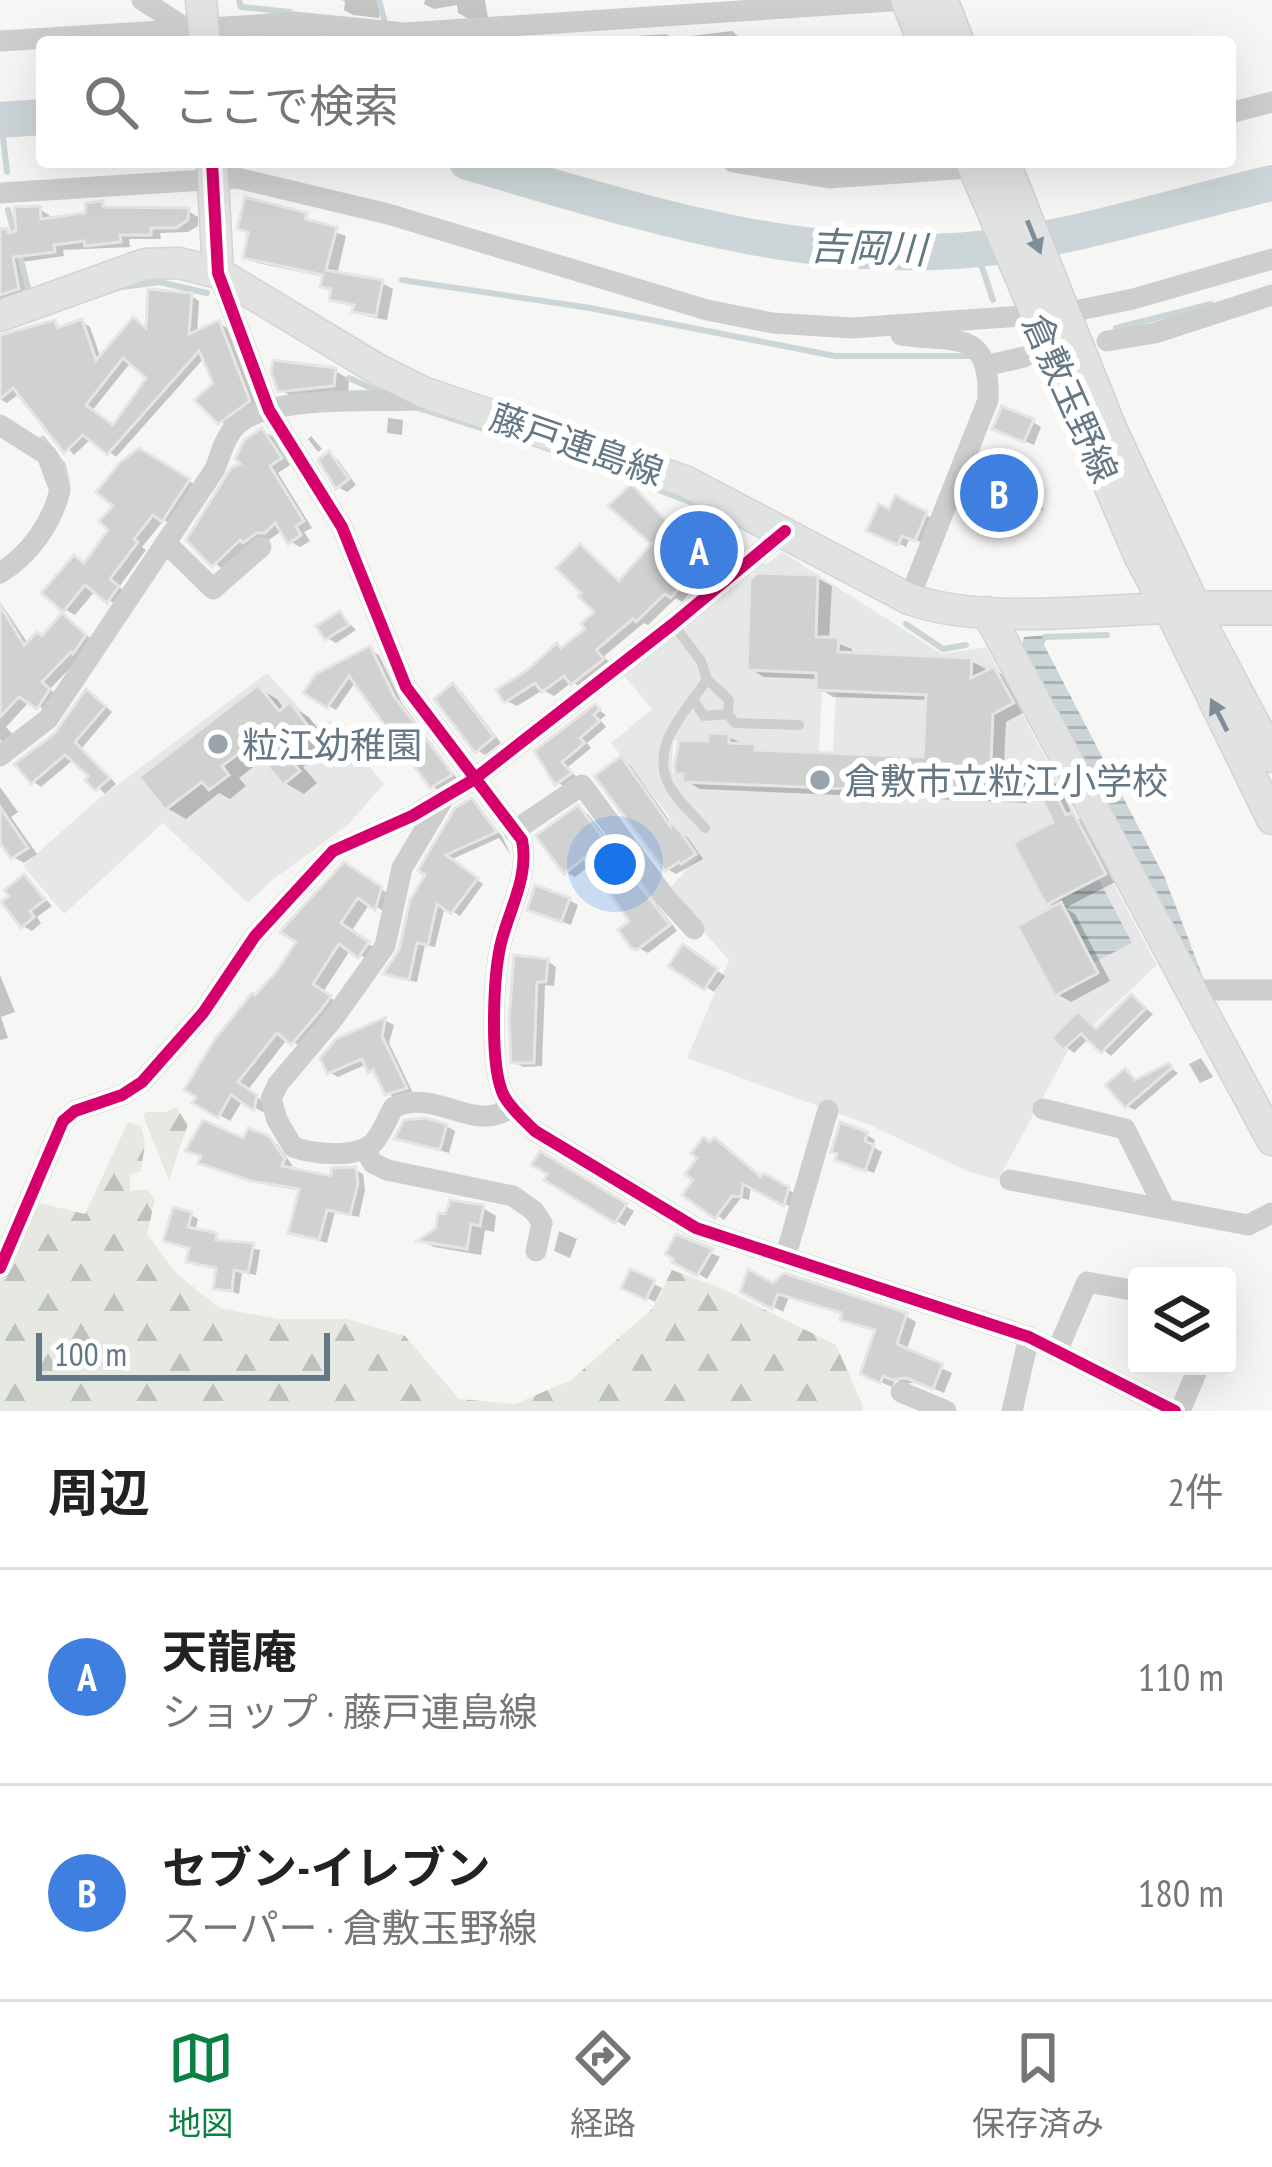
<!DOCTYPE html>
<html lang="ja">
<meta charset="utf-8">
<style>
:root{--surface:#fff;--page:#f6f6f6;--text:#222;--muted:#767676;--line:#e0e0e0;--accent:#0b8043}
body{margin:0;font-family:"PT Sans Narrow","Noto Sans JP",sans-serif;background:var(--page);color:var(--text)}
.controls{position:absolute;right:36px;bottom:36px;display:grid;overflow:hidden;border-radius:12px;box-shadow:0 12px 48px #0002}
.controls button{width:108px;height:108px;display:grid;place-items:center;padding:0;border:0;border-bottom:3px solid var(--line);background:var(--surface);color:var(--text);font:60px sans-serif}
.scale{position:absolute;left:36px;bottom:30px;width:294px;box-sizing:border-box;padding-left:12px;border:6px solid #657885;border-top:0;font-size:33px;line-height:42px;white-space:nowrap;color:#657885;-webkit-text-stroke:9px #fff;paint-order:stroke}
.you{position:absolute;left:615px;top:864px;width:42px;height:42px;margin:-30px;border:9px solid #fff;border-radius:50%;background:#1a73e8;box-shadow:0 0 0 18px #1a73e833}
.badge{display:grid;place-items:center;width:78px;height:78px;border-radius:50%;background:var(--accent);color:#fff;font-size:39px;font-weight:700}
.pin{position:absolute;translate:-50% -50%;border:6px solid #fff;box-shadow:0 3px 12px #0006}
.list{margin:0;padding:0;list-style:none}
h2{display:flex;justify-content:space-between;align-items:center;height:156px;margin:0;padding:0 48px;font-size:51px}
h2 small{font-size:39px;font-weight:400;color:var(--muted)}
.list li{display:grid;grid-template-columns:78px 1fr auto;gap:36px;align-items:center;box-sizing:border-box;height:216px;padding:0 48px;border-top:3px solid var(--line)}
.list b{display:block;font-size:45px;white-space:nowrap}
.list p{margin:0;font-size:39px;white-space:nowrap;color:var(--muted)}
.list em{font-size:39px;font-style:normal;color:var(--muted)}
.icon{flex:none;width:66px;height:66px;fill:none;stroke:currentColor;stroke-width:2;stroke-linecap:round;stroke-linejoin:round}
.map{position:relative;flex:none;width:1272px;height:1411px;overflow:hidden}
.search{position:absolute;background:var(--surface);box-shadow:0 12px 48px #0002;left:36px;right:36px;top:36px;height:132px;display:flex;align-items:center;gap:30px;box-sizing:border-box;padding:0 42px;border-radius:12px;color:var(--muted);font-size:45px}
.sheet{height:588px;background:var(--surface)}
nav{display:flex;justify-content:space-around;align-items:center;box-sizing:border-box;height:168px;border-top:3px solid var(--line);background:var(--surface);font-size:33px;color:var(--muted)}
nav a{display:grid;justify-items:center;gap:6px}
nav .on{color:var(--accent)}
.map>svg:first-child{display:block}
</style>
<div class="map">
<svg width="1272" height="1411" viewBox="0 0 1272 1411">
<defs>
<pattern id="forest-firs" width="22" height="20" patternUnits="userSpaceOnUse" patternTransform="scale(3)"><rect width="22" height="20" fill="#e6e9e2"/><path d="M5 1l3.5 6h-7zM16 11l3.5 6h-7z" fill="#bec2bd"/></pattern>
<pattern id="water-rules" width="6" height="5" patternUnits="userSpaceOnUse" patternTransform="scale(3)"><rect width="6" height="5" fill="#ccd5d7"/><path d="M0 2.5h6" fill="none" stroke="#a9b2b4"/></pattern>
</defs>
<rect width="100%" height="100%" fill="#f6f6f4"/>
<g fill="#e6e7e7" fill-rule="evenodd">
<path d="M782 552 942 654 986 647 1157 965 1070 1047 998 1180 967 1171 870 1125 687 1058 729 960 667 891 700 855 611 743 652 709 621 672 754 565 769 563ZM751 573 818 575 815 651 839 638 838 652 972 658 971 679 938 759 1018 762 1014 795 683 782V774L672 773 673 740 708 741 709 733 728 734 729 743 754 744 755 750 819 753 822 690 816 689V673L747 670Z"/>
<polygon points="267,673 315,725 330,721 384,784 348,825 271,881 248,903 163,823 64,914 23,866 96,801"/>
<polygon points="836,690 926,695 923,757 833,753"/>
</g>
<g fill="url(#forest-firs)">
<polygon points="176,1107 188,1124 169,1180 143,1116 146,1112 166,1112"/>
<polygon points="128,1122 141,1126 145,1143 141,1171 130,1175 130,1191 147,1189 155,1199 147,1234 177,1274 220,1308 279,1319 347,1319 405,1336 459,1399 515,1404 571,1380 652,1309 672,1270 721,1288 836,1345 863,1406 861,1411 0,1411 0,1279 40,1203 85,1214"/>
</g>
<g fill="url(#water-rules)">
<polygon points="1048,635 1044,645 1165,878 1204,980 1196,975 1021,649 1024,637"/>
<polygon points="1098,878 1132,943 1093,963 1059,899"/>
</g>
<g fill="#0003" fill-rule="evenodd">
<polygon points="341,0 381,0 379,18 353,15 344,10 345,1"/>
<polygon points="425,0 485,0 488,18 469,19 458,13 457,5 434,9 424,4"/>
<polygon points="732,31 745,42 637,42 636,36 666,34 673,38"/>
<polygon points="103,205 112,210 188,211 198,217 198,226 188,232 160,233 161,239 129,239 130,247 63,250 64,256 22,262 28,294 0,307 0,238 19,234 39,209 49,215 50,220 88,215"/>
<polygon points="305,216 315,225 346,236 337,275 382,283 393,289 387,320 366,316 356,307 332,299 333,291 324,286 325,277 257,263 246,257"/>
<path d="M191 296 199 301 197 334 219 323 227 328 256 405 228 426 220 421 216 384 205 357 116 457 92 438 74 455 20 393 7 403 0 399V341L54 323 63 328 82 322 90 327 101 359 149 332ZM131 362 150 377 114 428 91 412Z"/>
<polygon points="335,371 349,379 348,393 296,399 281,390"/>
<polygon points="388,418 403,420 402,435 387,433"/>
<polygon points="1033,422 1041,427 1034,445 1005,433"/>
<polygon points="263,431 273,437 290,465 278,473 312,528 304,532 310,541 300,547 290,541 283,530 224,571 190,539 246,464"/>
<polygon points="311,436 322,449 318,452 308,439"/>
<polygon points="139,452 199,487 174,526 164,520 142,547 146,550 119,587 128,594 119,607 96,590 75,615 64,609 86,565 112,530"/>
<polygon points="329,455 338,460 356,485 347,492 338,487"/>
<polygon points="1023,474 1037,482 1043,510 992,521 977,512"/>
<polygon points="631,488 678,531 691,518 704,526 709,521 747,557 706,590 697,584 682,602 676,598 648,625 644,623 604,656 612,666 583,688 572,682 554,696 543,690 517,706 507,701 589,629 598,613 580,547 621,582 655,543"/>
<polygon points="897,499 933,519 923,543 910,538 906,547 870,530 891,513"/>
<polygon points="817,578 832,586 829,640 852,649 852,656 971,661 986,669 985,675 994,670 1009,678 1026,711 1006,722 1004,765 1029,773 1027,803 700,789 686,781 678,772 711,744 728,737 766,753 926,761 929,700 833,697 819,688 819,679 764,677 750,669"/>
<polygon points="0,602 29,645 72,623 95,642 50,689 59,697 49,712 30,701 6,727 16,738 8,745 0,740"/>
<polygon points="340,614 356,630 336,643 327,638"/>
<polygon points="370,650 379,655 402,703 458,780 440,791 432,786 356,681 336,710 307,692"/>
<polygon points="453,687 462,692 501,743 485,755 477,750"/>
<polygon points="258,688 277,699 285,710 290,706 309,717 331,746 303,767 317,783 304,794 285,783 265,758 239,778 246,786 230,799 219,793 186,819 167,808"/>
<polygon points="95,697 112,712 82,748 116,784 105,794 73,760 41,787 34,782 20,764 56,736"/>
<polygon points="595,707 606,715 600,720 606,727 587,743 591,748 568,767 578,779 566,787 558,783 538,752"/>
<polygon points="621,760 630,765 674,827 688,838 703,859 676,874 667,869"/>
<polygon points="1047,778 1059,786 1073,816 1085,822 1117,881 1065,908 1075,914 1110,981 1071,1002 1057,994 1057,908 1049,903 1057,824"/>
<polygon points="0,787 18,812 11,817 37,854 24,863 13,857 0,838"/>
<polygon points="472,802 502,836 511,855 499,838 450,860 483,884 460,916 445,906 435,947 425,945 417,982 394,977 388,973 402,951 413,901"/>
<polygon points="579,809 588,814 677,931 648,953 633,945 634,922 592,864 575,877 566,872"/>
<polygon points="356,873 393,897 387,913 370,903 351,932 379,951 371,962 351,949 323,992 340,1005 304,1049 288,1038 247,1091 267,1104 266,1114 243,1100 230,1121 196,1102 256,999"/>
<polygon points="25,877 52,906 37,917 41,923 32,931 23,926"/>
<polygon points="569,900 578,905 571,925 540,914"/>
<polygon points="684,948 725,976 714,992 673,965"/>
<polygon points="547,961 556,967 554,986 545,985 542,1066 523,1067 514,1062 512,1019"/>
<polygon points="0,975 15,1012 1,1017 8,1038 0,1040"/>
<polygon points="1131,997 1153,1014 1111,1056 1089,1038 1074,1053 1055,1038 1079,1014 1099,1030"/>
<polygon points="386,1021 394,1025 389,1043 413,1093 396,1098 387,1093 379,1076 367,1064 338,1077 329,1072 338,1041"/>
<polygon points="1201,1058 1213,1077 1200,1083 1189,1064"/>
<polygon points="1168,1066 1178,1073 1135,1110 1127,1106 1125,1072 1138,1082"/>
<polygon points="446,1126 455,1131 449,1153 398,1138"/>
<polygon points="867,1135 875,1140 873,1147 882,1152 874,1173 847,1163"/>
<polygon points="268,1139 277,1144 292,1165 290,1171 334,1180 355,1170 363,1174 365,1190 359,1217 335,1212 327,1243 300,1236 292,1232 302,1191 262,1184 210,1166 245,1142"/>
<polygon points="541,1155 634,1211 625,1226 548,1179 552,1174"/>
<polygon points="764,1177 796,1194 793,1208 751,1186 749,1200 741,1198 724,1220 687,1194"/>
<polygon points="483,1208 496,1216 494,1232 485,1230 481,1255 434,1247 423,1241"/>
<polygon points="191,1215 198,1219 195,1232 216,1236 223,1243 260,1250 256,1275 242,1272 239,1294 217,1287 219,1270 189,1261 192,1249 175,1244"/>
<polygon points="559,1231 577,1239 570,1258 554,1251"/>
<polygon points="678,1238 720,1257 707,1279 676,1261"/>
<polygon points="631,1273 662,1288 655,1302 625,1287"/>
<polygon points="774,1287 906,1316 916,1322 906,1352 952,1373 944,1393 919,1382 905,1384 895,1380 892,1387 874,1379 878,1331 854,1324 844,1318 845,1315 789,1297 783,1312 743,1290"/>
</g>
<g fill="none" stroke-linecap="round" stroke-linejoin="round">
<g stroke="#ccd5d7" stroke-width="6">
<polyline points="239,0 241,7 290,12"/>
<polyline points="379,0 385,23"/>
<polyline points="1,120 7,172"/>
<polyline points="8,210 15,236"/>
<polyline points="18,249 28,288"/>
<polyline points="976,249 993,300"/>
<polyline points="402,280 590,308 835,356 969,356"/>
<polyline points="122,287 159,282 207,293"/>
<polyline points="1116,328 1211,304"/>
<polyline points="349,378 382,393"/>
<polyline points="415,407 522,441"/>
<polyline points="43,439 63,465 67,484"/>
<polyline points="609,471 703,507"/>
<polyline points="906,624 943,649 966,645"/>
<polyline points="1045,637 1107,635"/>
</g>
<g stroke="#ccd5d7" stroke-width="36">
<polyline points="0,120 42,117"/>
<path d="M467 162C634 210 801 267 978 249 1078 238 1174 206 1272 183"/>
</g>
</g>
<g fill="#d0d1d1" stroke="#e5e5e4" stroke-width="3" fill-rule="evenodd">
<polygon points="245,197 307,213 305,219 337,227 326,270 383,280 376,316 352,312 354,305 329,300 331,289 320,287 323,275 243,258 248,232 237,229"/>
<polygon points="103,201 103,207 189,208 188,220 176,228 151,228 151,235 120,235 121,242 85,246 84,241 54,245 55,252 13,257 19,289 0,295 0,229 7,228 8,233 16,231 14,207 40,206 41,219 85,213 86,203"/>
<path d="M148 289 192 293 189 334 219 320 250 401 218 424 194 400 213 383 199 351 107 455 83 435 64 453 13 388 0 399V335L55 320 57 328 82 319 96 360 133 317 146 328ZM123 358 146 378 113 425 86 405Z"/>
<polygon points="273,360 336,368 334,386 278,392 271,372"/>
<polygon points="1002,406 1034,419 1024,442 992,429"/>
<polygon points="262,428 282,458 270,466 304,521 296,526 301,535 288,544 275,523 265,533 257,533 243,543 240,540 212,567 186,540 231,468 240,464 235,459 244,440"/>
<polygon points="139,448 190,479 162,522 153,515 134,539 138,542 110,579 119,586 107,603 85,585 63,612 41,593 74,555 84,563 108,530 99,521 113,506 96,492 120,462"/>
<polygon points="329,451 349,479 336,489 318,460"/>
<polygon points="1024,471 1030,503 975,514 969,489 972,482"/>
<polygon points="631,484 675,530 691,515 700,525 708,517 739,550 694,586 687,579 671,598 665,594 636,622 633,619 596,650 604,659 571,685 564,676 542,692 535,683 504,703 496,690 526,671 557,643 561,648 585,629 581,624 594,612 578,596 581,593 556,568 580,544 619,581 651,544 608,506"/>
<polygon points="895,495 927,512 915,541 902,536 898,545 866,531 879,504 889,509"/>
<polygon points="758,573 818,575 816,637 839,637 838,652 972,658 971,678 994,667 1014,703 993,714 991,761 1015,762 1014,796 682,782 683,774 676,774 674,767 679,740 708,741 708,733 729,734 729,743 755,744 755,750 923,757 926,695 816,690 816,673 747,670 750,579"/>
<polygon points="0,605 24,645 37,632 42,636 62,613 86,635 73,654 71,652 42,682 50,689 37,709 19,697 0,717"/>
<polygon points="340,611 349,625 325,640 316,626"/>
<polygon points="370,646 394,696 451,772 452,775 430,788 349,676 327,708 303,693 316,674"/>
<polygon points="453,683 494,737 475,753 434,699"/>
<polygon points="258,685 279,711 290,702 314,734 287,755 300,771 283,785 250,745 222,766 229,775 209,790 202,782 165,810 139,777"/>
<polygon points="86,689 106,706 75,742 110,778 95,791 85,780 88,776 65,755 31,784 14,764 54,734"/>
<polygon points="595,704 600,709 594,715 600,721 580,738 585,743 562,762 572,773 555,785 534,751"/>
<polygon points="621,756 670,826 670,821 679,830 696,854 681,864 679,862 665,871 594,776"/>
<polygon points="1047,775 1066,815 1073,812 1106,874 1046,905 1013,843 1053,822 1033,781"/>
<polygon points="472,798 497,832 446,855 478,878 451,914 437,904 428,945 417,943 409,980 383,974 399,950 410,900 425,875 418,870 455,808"/>
<polygon points="578,805 670,925 637,950 631,948 618,930 629,921 584,858 564,874 537,838 536,835"/>
<polygon points="0,807 28,848 11,859 0,843"/>
<polygon points="344,862 382,887 375,910 358,898 341,923 369,942 358,958 339,944 313,984 331,996 321,1010 291,1045 277,1033 238,1082 257,1095 254,1111 231,1095 218,1118 192,1103 196,1097 184,1090 214,1040 252,993 255,995 276,972 296,942 280,932 283,928"/>
<polygon points="24,874 45,900 30,911 34,917 21,928 1,902 9,896 4,890"/>
<polygon points="535,885 570,898 561,922 527,910"/>
<polygon points="1061,902 1098,973 1055,996 1017,926"/>
<polygon points="683,944 718,969 704,990 668,966"/>
<polygon points="514,955 548,959 546,982 537,982 534,1063 511,1063 509,1019"/>
<polygon points="1131,994 1146,1008 1101,1053 1081,1034 1063,1050 1051,1038 1078,1011 1096,1029"/>
<polygon points="386,1017 382,1036 407,1088 385,1095 373,1070 368,1073 362,1059 327,1074 320,1058 336,1039"/>
<polygon points="1169,1063 1172,1068 1125,1108 1105,1085 1125,1068 1135,1080"/>
<polygon points="425,1118 447,1124 440,1150 394,1139 404,1120"/>
<polygon points="203,1120 243,1138 248,1128 269,1136 285,1159 282,1166 331,1176 331,1168 356,1167 358,1184 350,1215 327,1210 319,1240 288,1233 299,1189 251,1181 198,1163 201,1156 185,1151"/>
<polygon points="840,1122 868,1132 865,1141 874,1145 865,1171 835,1160 837,1154 831,1152"/>
<polygon points="703,1137 710,1142 714,1137 761,1177 763,1173 789,1187 784,1206 743,1184 741,1197 732,1196 715,1219 682,1195 693,1180 685,1174 697,1158 691,1153"/>
<polygon points="540,1151 627,1204 615,1223 544,1180 547,1174 531,1165"/>
<polygon points="450,1200 484,1205 480,1226 471,1224 467,1249 417,1241 436,1228 438,1213 445,1214"/>
<polygon points="173,1207 192,1212 188,1227 217,1233 216,1240 254,1243 248,1273 234,1270 232,1291 213,1289 216,1268 186,1262 189,1248 163,1241"/>
<polygon points="676,1234 713,1249 697,1276 672,1262 674,1259 665,1254"/>
<polygon points="630,1269 655,1280 646,1300 621,1288"/>
<polygon points="748,1269 773,1283 784,1273 907,1313 897,1344 943,1364 933,1389 906,1378 892,1380 883,1376 880,1383 860,1374 875,1330 840,1320 842,1313 778,1294 772,1309 740,1292"/>
</g>
<g fill="none" stroke-linecap="round" stroke-linejoin="round">
<g stroke="#d3d4d5" stroke-width="33">
<g id="secondary">
<polyline points="201,0 205,42"/>
<polyline points="212,162 218,273"/>
<path d="M0 316 145 264 179 263 218 273 377 369 423 392 685 481 909 599C982 625 1090 610 1169 608L1272 819"/>
<polyline points="1193,608 1272,757"/>
<polyline points="987,612 1272,1140"/>
</g>
</g>
<g stroke="#d2d2d2" stroke-width="36">
<g id="primary">
<polyline points="908,0 925,42"/>
<polyline points="941,0 957,42"/>
<polyline points="973,162 1141,556 1169,608 1272,608"/>
<polyline points="1003,162 1111,432 1193,606"/>
</g>
</g>
<g stroke="#cdcfcf" stroke-width="10">
<polyline points="673,624 701,661 707,679 729,700 728,714 735,723 799,725"/>
<polyline points="694,701 704,716 728,714"/>
<path d="M705 828C694 815 675 799 668 783 650 743 688 710 707 679"/>
</g>
<g stroke="#cdcfcf" stroke-width="21">
<polyline points="142,0 187,29"/>
<polyline points="258,25 294,22 404,33 907,0"/>
<polyline points="0,41 258,25 317,42"/>
<polyline points="1230,113 1272,102"/>
<polyline points="733,162 829,178 984,167"/>
<polyline points="0,193 237,178 388,214 707,310 773,323 852,328 1035,315"/>
<path d="M218 273 269 410 342 527 406 687 522 840C529 875 511 906 502 939 493 972 489 1067 504 1096 512 1110 524 1120 535 1131L696 1228 1029 1337 1175 1411"/>
<polyline points="1065,313 1133,299 1272,259"/>
<path d="M901 335C959 343 990 329 988 400L909 599"/>
<polyline points="1107,341 1155,333 1272,295"/>
<polyline points="989,365 1024,357"/>
<path d="M0 425 47 455 60 490C52 524 29 555 0 573"/>
<polyline points="167,544 213,589 261,547"/>
<path d="M0 756 48 719 215 469C220 456 225 437 235 427 265 394 375 402 418 400L423 392"/>
<path d="M442 801 402 868 385 946 333 1019 278 1084 271 1099 277 1120 293 1147C313 1154 356 1159 373 1143 382 1134 387 1118 394 1107 440 1088 472 1135 512 1107"/>
<polyline points="514,831 582,785 665,897 694,929"/>
<polyline points="1191,990 1272,990"/>
<polyline points="1043,1109 1125,1129 1165,1209"/>
<polyline points="364,1149 373,1163 387,1170 513,1196 534,1211 542,1223 536,1251"/>
<polyline points="1010,1180 1248,1225 1272,1213"/>
<polyline points="785,1258 828,1110"/>
<polyline points="0,1268 63,1121 75,1111 122,1095 142,1082 203,1013 255,936 333,851 412,816 473,780 673,624 785,531"/>
<polyline points="1057,1351 1087,1282 1137,1291"/>
<polyline points="901,1392 946,1411"/>
<polyline points="1012,1411 1029,1337"/>
<polyline points="1180,1411 1199,1366"/>
</g>
<use href="#secondary" stroke="#e1e2e2" stroke-width="30"/>
<use href="#primary" stroke="#e1e2e2" stroke-width="33"/>
<g stroke="#fff" stroke-width="20">
<g id="cycleway">
<path d="M212 162 218 273 269 410 342 527 406 687 522 840C529 875 511 906 502 939 493 972 489 1067 504 1096 512 1110 524 1120 535 1131L696 1228 1029 1337 1175 1411"/>
<polyline points="0,1268 63,1121 75,1111 122,1095 142,1082 203,1013 255,936 333,851 412,816 473,780 673,624 785,531"/>
</g>
</g>
<use href="#cycleway" stroke="#d6006c" stroke-width="12"/>
</g>
<defs><path id="oneway-solid" d="M-6-.8H1V-3.2L6.5 0L1 3.2V.8H-6Z" transform="scale(3)"/></defs>
<g fill="#7e8d98">
<use href="#oneway-solid" transform="translate(1034 237) rotate(68)"/>
<use href="#oneway-solid" transform="translate(1219 715) rotate(-117)"/>
</g>
<g fill="#98a4ac" stroke="#fff" stroke-width="4.5">
<circle cx="218" cy="744" r="12"/>
<circle cx="820" cy="780" r="12"/>
</g>
<g text-anchor="middle" dominant-baseline="central" stroke-width="12" stroke-linejoin="round" paint-order="stroke">
<g font-size="36" fill="#657885" stroke="#fff">
<text transform="translate(1071 398) rotate(66)">倉敷玉野線</text>
<text transform="translate(577 444) rotate(19)">藤戸連島線</text>
</g>
<g font-size="36" fill="#657885" stroke="#fff" text-anchor="start">
<text x="242" y="744">粒江幼稚園</text>
<text x="844" y="780">倉敷市立粒江小学校</text>
</g>
<g font-size="39" font-style="italic" fill="#617a82" stroke="#fff">
<text transform="translate(868 247) rotate(2)">吉岡川</text>
</g>
</g>
</svg>
<div class="controls">
<button><svg class="icon" aria-label="layers" viewBox="0 0 24 24"><path d="M12 4l9 5-9 5-9-5zM3 14l9 5 9-5"/></svg></button>
</div>
<div class="scale">100 m</div>
<div class="you"></div>
<div class="pin badge" style="left:699px;top:550px;background:#3f7fe0">A</div>
<div class="pin badge" style="left:999px;top:493px;background:#3f7fe0">B</div>
<div class="search"><svg class="icon" aria-label="search" viewBox="0 0 24 24"><circle cx="10" cy="10" r="6"/><path d="M15 15l6 6"/></svg>ここで検索</div>
</div>
<section class="sheet">
<h2>周辺<small>2件</small></h2>
<ul class="list">
<li><span class="badge" style="background:#3f7fe0">A</span><div><b>天龍庵</b><p>ショップ · 藤戸連島線</p></div><em>110 m</em></li>
<li><span class="badge" style="background:#3f7fe0">B</span><div><b>セブン-イレブン</b><p>スーパー · 倉敷玉野線</p></div><em>180 m</em></li>
</ul>
</section>
<nav>
<a class="on"><svg class="icon" aria-label="map" viewBox="0 0 24 24"><path d="M3 6l6-2 6 2 6-2v14l-6 2-6-2-6 2zM9 4v14M15 6v14"/></svg>地図</a>
<a><svg class="icon" aria-label="directions" viewBox="0 0 24 24"><path d="M12 3l9 9-9 9-9-9zM9 14v-3h6M13 9l2 2-2 2"/></svg>経路</a>
<a><svg class="icon" aria-label="saved" viewBox="0 0 24 24"><path d="M7 4h10v16l-5-4-5 4z"/></svg>保存済み</a>
</nav>
